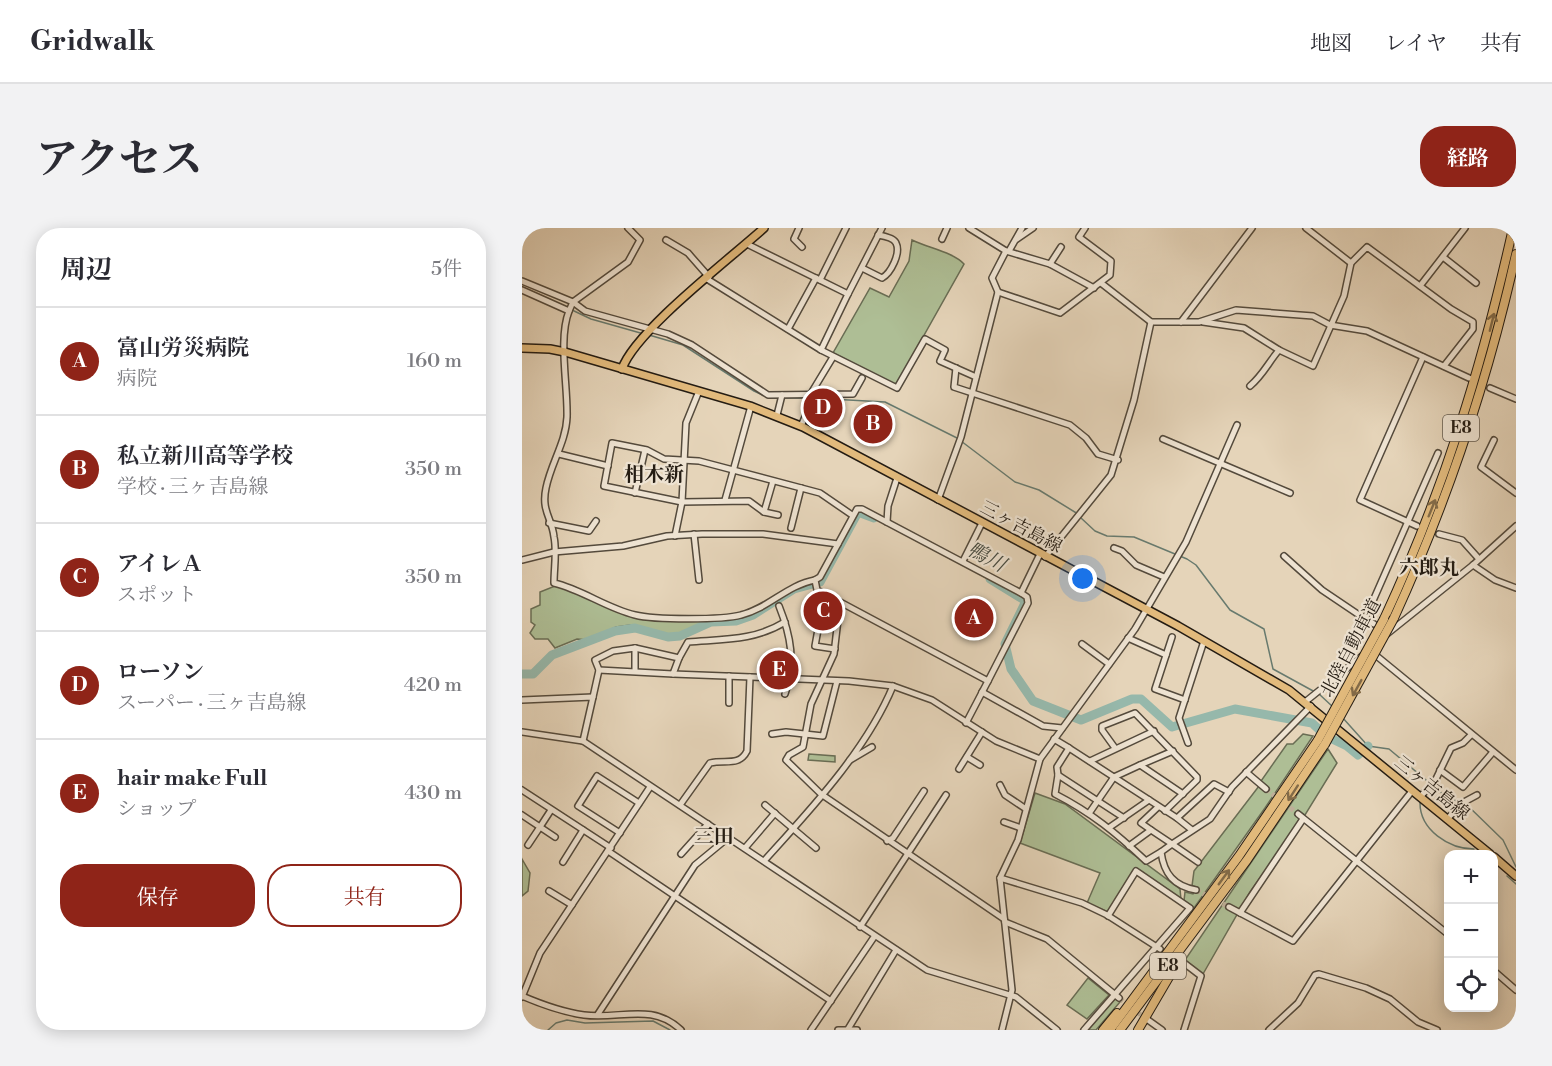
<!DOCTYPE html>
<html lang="ja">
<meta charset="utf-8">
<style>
:root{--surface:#fff;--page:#f2f2f3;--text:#2b2b33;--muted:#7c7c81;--line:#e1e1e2;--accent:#8f2418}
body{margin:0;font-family:"Libre Bodoni","Noto Serif JP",serif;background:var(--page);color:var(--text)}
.controls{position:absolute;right:18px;bottom:18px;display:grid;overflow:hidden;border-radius:12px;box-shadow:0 3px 15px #0003}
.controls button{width:54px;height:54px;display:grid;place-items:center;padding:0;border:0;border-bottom:2px solid var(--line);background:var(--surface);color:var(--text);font:30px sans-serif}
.you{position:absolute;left:561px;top:351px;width:21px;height:21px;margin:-15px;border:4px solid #fff;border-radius:50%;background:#1a73e8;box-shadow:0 0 0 9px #1a73e833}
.badge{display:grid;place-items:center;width:39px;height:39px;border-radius:50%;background:var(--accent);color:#fff;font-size:20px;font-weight:700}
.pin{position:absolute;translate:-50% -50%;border:3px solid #fff;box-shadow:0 2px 6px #0006}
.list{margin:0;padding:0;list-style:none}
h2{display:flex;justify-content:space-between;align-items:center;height:78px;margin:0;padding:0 24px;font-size:26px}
h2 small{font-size:20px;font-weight:400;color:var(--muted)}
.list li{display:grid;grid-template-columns:39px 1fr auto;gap:18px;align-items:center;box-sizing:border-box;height:108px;padding:0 24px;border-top:2px solid var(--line)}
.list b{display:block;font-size:22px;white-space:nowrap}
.list p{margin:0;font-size:20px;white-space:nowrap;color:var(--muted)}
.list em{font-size:20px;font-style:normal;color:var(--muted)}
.actions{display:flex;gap:12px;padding:18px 24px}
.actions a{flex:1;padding:14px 0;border:2px solid var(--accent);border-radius:24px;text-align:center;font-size:21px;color:var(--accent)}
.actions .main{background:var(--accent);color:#fff}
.icon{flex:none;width:33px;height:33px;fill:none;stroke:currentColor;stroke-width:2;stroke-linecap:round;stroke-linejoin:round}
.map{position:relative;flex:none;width:994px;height:802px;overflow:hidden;border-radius:24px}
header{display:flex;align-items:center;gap:36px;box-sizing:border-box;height:84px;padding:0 30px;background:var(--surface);border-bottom:2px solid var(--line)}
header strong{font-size:28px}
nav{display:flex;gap:33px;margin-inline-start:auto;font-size:21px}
.intro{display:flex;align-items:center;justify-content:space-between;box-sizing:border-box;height:144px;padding:0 36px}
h1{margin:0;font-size:42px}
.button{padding:15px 27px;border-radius:24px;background:var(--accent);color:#fff;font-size:21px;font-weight:700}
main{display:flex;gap:36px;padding:0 36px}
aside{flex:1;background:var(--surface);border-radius:24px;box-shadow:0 3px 15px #0003}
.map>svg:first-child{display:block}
</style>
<header>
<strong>Gridwalk</strong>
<nav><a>地図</a><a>レイヤ</a><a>共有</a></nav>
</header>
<div class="intro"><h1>アクセス</h1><a class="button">経路</a></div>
<main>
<aside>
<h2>周辺<small>5件</small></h2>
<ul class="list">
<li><span class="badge">A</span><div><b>富山労災病院</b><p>病院</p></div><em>160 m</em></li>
<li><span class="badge">B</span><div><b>私立新川高等学校</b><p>学校 · 三ヶ吉島線</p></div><em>350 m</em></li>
<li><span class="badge">C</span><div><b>アイレＡ</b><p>スポット</p></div><em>350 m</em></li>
<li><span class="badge">D</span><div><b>ローソン</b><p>スーパー · 三ヶ吉島線</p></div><em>420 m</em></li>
<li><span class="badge">E</span><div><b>hair make Full</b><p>ショップ</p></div><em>430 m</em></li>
</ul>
<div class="actions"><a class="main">保存</a><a>共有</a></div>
</aside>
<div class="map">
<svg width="994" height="802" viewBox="0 0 994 802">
<rect width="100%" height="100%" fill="#e5d4b9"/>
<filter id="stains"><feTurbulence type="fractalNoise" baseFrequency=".00333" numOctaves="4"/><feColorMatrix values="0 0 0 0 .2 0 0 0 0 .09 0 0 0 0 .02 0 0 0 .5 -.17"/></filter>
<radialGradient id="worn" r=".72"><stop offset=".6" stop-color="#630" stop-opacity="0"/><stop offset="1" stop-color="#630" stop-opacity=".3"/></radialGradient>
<g fill="#aebe95" stroke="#696d54" stroke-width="1.5">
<path d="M390 12C406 20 431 24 442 36L374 157 311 125 348 60 367 69 387 33Z"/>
<polygon points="33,358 43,359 103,386 187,392 156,407 147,407 108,397 94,399 67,412 55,411 33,420 26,411 13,411 8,405 13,397 9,394 9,381 18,377 18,364"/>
<polygon points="781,506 791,508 743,580 672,680 662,673 663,664 671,666 675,659 670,658 672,643 737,558 742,561 745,558 739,553 765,516 771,516"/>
<polygon points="806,521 815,535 783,587 776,582 773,586 779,592 728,664 681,746 663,732"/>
<polygon points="287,526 313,528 313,534 286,532"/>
<polygon points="513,565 543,576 658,661 659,672 613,640 586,684 565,675 578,645 498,615"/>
<polygon points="0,631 8,645 6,663 0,668"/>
<polygon points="566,750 587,767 565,791 545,777"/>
<polygon points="592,770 598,774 574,802 565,802"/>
</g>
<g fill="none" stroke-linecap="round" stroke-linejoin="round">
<g stroke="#687a6e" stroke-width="1.5">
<polyline points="50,82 69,91 122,106"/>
<polyline points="127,107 161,117 232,163 247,170 285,170"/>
<polyline points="290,170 363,174 435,210"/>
<polyline points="439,213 493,254 517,262 556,286"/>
<polyline points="559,290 573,303 585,308 612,309 665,331 674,337 708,382 742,401 751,441 793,464"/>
<polyline points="797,466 811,479"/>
<polyline points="820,489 846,518 867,521 922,567 930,572 939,573"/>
<path d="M898 575C898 602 927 621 952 621"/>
<polyline points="943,575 981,612 994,639"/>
<polyline points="985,648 994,656"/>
<polyline points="26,802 34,795 45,792 63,795 131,793 148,802"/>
</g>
<g stroke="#96b8ab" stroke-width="9">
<polyline points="468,351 504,373 483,416 489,441 511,473 559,492 610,471 619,471 650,499 713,481 790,495 804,508 825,518 836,527 846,518"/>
<polyline points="0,446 11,446 30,427 93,403 113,400 146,409 158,408 189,394 214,393 231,387 272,361 298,354 336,284 352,290"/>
</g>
<g stroke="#beaf98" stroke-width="5" stroke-dasharray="5 2.5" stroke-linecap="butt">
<polyline points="744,561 776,586"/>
<polyline points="674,662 707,679"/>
<polyline points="597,770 624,791"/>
</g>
<g stroke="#544a3c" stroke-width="8">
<g id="minor">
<polyline points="277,0 272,11 280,19"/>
<polyline points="447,0 484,23 528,36 572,60"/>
<polyline points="784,0 829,35"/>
<polyline points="420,11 425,0"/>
<polyline points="495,11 511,0"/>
<polyline points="144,12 166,25 187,49"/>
<polyline points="487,23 500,0"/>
<polyline points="921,29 954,55"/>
<polyline points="528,36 539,19"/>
<path d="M340 40 360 50C369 45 379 25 374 15 372 10 362 8 356 7"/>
<polyline points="185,51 299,122 326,66 225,16"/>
<polyline points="298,52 324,0"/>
<polyline points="0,53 51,74 63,83 146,106 170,117 246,167 331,166 340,150"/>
<polyline points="579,55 629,94 677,94 714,82 791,88 808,97 845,103 947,150"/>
<polyline points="898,58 943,0"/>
<path d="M0 62 47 83C36 111 46 158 45 189 44 214 29 235 24 260 19 283 30 290 32 309 35 323 32 340 32 355 61 362 84 380 113 387 132 392 201 392 219 387 247 380 265 357 293 352"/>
<polyline points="476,64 538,85 588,47 589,33 557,9 563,0"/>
<polyline points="326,66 360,0"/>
<polyline points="47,83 51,74 106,34 118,12 106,0"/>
<polyline points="659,94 730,0"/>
<polyline points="681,94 722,100 757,122"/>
<polyline points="266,101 294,50"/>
<polyline points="299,122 375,160 403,111 423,122 418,133 454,149"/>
<polyline points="434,140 432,159 548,197 564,210 576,226 596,232"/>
<path d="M728 158C741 147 746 135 757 122L791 138 822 68 829 35 845 19 929 81 951 94V101L922 138"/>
<polyline points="968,160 994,171"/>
<polyline points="255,187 260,167"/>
<polyline points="279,198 288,178 288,167 311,129"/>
<polyline points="641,211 768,265"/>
<polyline points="972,212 959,239 994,265"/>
<polyline points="37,226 86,238"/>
<polyline points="251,253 242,284 227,273 160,274 82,258 90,215 125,222 142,231 177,233 298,265 330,287"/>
<polyline points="113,265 123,222"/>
<polyline points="203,272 229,178"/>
<polyline points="416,272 439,209 476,64 470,50 484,23"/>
<polyline points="242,284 256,287"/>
<polyline points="365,294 366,278 375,250"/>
<polyline points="27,295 67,303 74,293"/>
<polyline points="895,298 838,272 901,129"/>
<polyline points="269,300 279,260"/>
<polyline points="172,306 177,352"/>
<polyline points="917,306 940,312 957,331"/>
<polyline points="153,308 160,274 164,195 177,163"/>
<polyline points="592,320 600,323 614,337 642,349"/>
<polyline points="762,328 800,362 843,391"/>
<polyline points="523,329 589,247 612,172 629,94"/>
<polyline points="0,332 32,324 101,318 145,308 180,306 241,306 316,316"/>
<polyline points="441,333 460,295"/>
<polyline points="951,337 973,352 994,360"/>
<polyline points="318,374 466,453 506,375 505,369 499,365 518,326"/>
<path d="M257 378C269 408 274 435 263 466"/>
<polyline points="297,396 293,418 313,421"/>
<polyline points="852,396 843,391 916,225"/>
<polyline points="865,406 951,337 994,298"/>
<polyline points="650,409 633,461 663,472"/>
<polyline points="606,410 644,427"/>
<polyline points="560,416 587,436"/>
<polyline points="851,425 994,542"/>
<path d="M157 430 166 414C201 411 232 413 263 394"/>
<polyline points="77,442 151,446 157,430 113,420"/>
<polyline points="151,446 327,453 371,458 410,472 474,513 518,531"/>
<polyline points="460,464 521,498 540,500"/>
<polyline points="71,469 77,442 73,432 91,423 113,420 113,443"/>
<polyline points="0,472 71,469 61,513"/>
<polyline points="783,474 840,428"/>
<polyline points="207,475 207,448"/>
<polyline points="444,495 466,453"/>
<polyline points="0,504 61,513 405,742 494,769 535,802"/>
<polyline points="250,506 264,504 301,508 315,453"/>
<polyline points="532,511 547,520 535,539 536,547 602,590"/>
<polyline points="666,515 657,490 682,413"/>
<polyline points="547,520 655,590 692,556 707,564"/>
<polyline points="593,520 580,502 580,498 613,485 675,549 675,552 643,583"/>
<polyline points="445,529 458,537"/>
<polyline points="328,532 350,519"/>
<polyline points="568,533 632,503"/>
<polyline points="618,537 651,523"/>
<polyline points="437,541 460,504"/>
<polyline points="918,542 941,559 971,524"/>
<polyline points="724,544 744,561"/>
<path d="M536 547 533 566C570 585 594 605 624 633L639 624"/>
<polyline points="478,557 483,567 504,581"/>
<polyline points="0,562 89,620"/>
<polyline points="898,569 913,553 929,520 941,515 949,507"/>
<path d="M158 577 188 535C203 531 217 539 225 523L228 449"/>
<polyline points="243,577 294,620"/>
<polyline points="568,584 592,549 618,537 661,566"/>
<polyline points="776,586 927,707"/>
<polyline points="0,587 18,599 29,582"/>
<polyline points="655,590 670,602"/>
<polyline points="925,591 942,574 955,567"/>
<polyline points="482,594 499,600"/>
<polyline points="588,599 627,572"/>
<polyline points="629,602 619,595 636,579"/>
<polyline points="98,605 56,578 75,548 117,575"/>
<polyline points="365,613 371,610 402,563"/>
<polyline points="6,617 18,599 33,609"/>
<polyline points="607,618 629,602 650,616 688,591 710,559 789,478"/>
<polyline points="223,620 253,585"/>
<polyline points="86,623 309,773"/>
<polyline points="159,626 186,596"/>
<path d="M242 633C288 582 344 523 371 458"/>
<polyline points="41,634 61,602"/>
<polyline points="478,650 560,675 585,687 638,721"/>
<path d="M674 662C652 658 642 646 639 624L650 616 676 634"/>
<polyline points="27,663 50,677"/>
<polyline points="707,679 771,713 890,563"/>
<polyline points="718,685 781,591"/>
<polyline points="482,691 299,566 264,532 267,527 281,519 289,476 312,426 318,374 295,362 293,352 298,349 335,281 340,281 499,365"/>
<polyline points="483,694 525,711 597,770"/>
<polyline points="338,699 424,567"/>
<polyline points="662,735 679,748 662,802"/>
<polyline points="972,743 994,762"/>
<path d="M0 768C21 777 40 784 62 787 97 792 130 774 159 802"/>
<polyline points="0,769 18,725 128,559"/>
<polyline points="76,786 173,637 207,609"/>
<polyline points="626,792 640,802"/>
<polyline points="326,801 374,722"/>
<polyline points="289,802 352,709"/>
<polyline points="316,802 335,802"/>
<polyline points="480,802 490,762 478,650 496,612 518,531 613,401 664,314 715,197"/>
<polyline points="562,802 668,680 614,643 586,688"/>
<polyline points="747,802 776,775 793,747 797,746 844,760 868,771 896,794 915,802"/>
</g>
</g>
<g stroke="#241c13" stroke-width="10">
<g id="major">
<polyline points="0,120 28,121 43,124 228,178 281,199 656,398 767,462 968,626"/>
<path d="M100 141C113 103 209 30 242 0"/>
<polyline points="972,629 994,648"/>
</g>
</g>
<g stroke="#241c13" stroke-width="10">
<g id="highway">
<path d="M872 390C926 272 966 152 994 26"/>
<path d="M862 391C922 262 960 139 991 0"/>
<polyline points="581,802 595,785"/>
<polyline points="588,802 717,628 796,512"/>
<polyline points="598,802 725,632 803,516"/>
<polyline points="616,802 657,732"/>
</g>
</g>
<use href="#minor" stroke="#eee3d2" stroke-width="5"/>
<use href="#major" stroke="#e2ba7c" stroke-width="7"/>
<use href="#highway" stroke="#e2ba7c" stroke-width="8"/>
<g stroke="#241c13" stroke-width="10" stroke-linecap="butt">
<g id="highway-bridge">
<polyline points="796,512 862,391"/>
<polyline points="803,516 872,390"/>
</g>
</g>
<use href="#highway-bridge" stroke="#e2ba7c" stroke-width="8"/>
</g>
<defs><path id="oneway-shaft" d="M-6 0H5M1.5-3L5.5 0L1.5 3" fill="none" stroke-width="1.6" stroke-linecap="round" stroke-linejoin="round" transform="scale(1.5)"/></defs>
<g stroke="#836b48">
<use href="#oneway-shaft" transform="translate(970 94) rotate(-76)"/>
<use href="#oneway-shaft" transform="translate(910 280) rotate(-68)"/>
<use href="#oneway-shaft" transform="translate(835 460) rotate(119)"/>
<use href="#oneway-shaft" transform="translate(771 565) rotate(123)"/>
<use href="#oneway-shaft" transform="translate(702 649) rotate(-54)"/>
</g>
<g text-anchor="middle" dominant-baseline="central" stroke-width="4.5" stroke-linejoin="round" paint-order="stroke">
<g fill="#eee3d2" stroke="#61584c" stroke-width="1.5">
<rect x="921" y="187" width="36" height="26" rx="4.5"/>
<rect x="628" y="725" width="36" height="26" rx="4.5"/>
</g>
<g font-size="16" font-weight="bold" fill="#241c13">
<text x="939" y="200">E8</text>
<text x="646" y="738">E8</text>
</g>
<g font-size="18" fill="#241c13" stroke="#eee3d2">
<text transform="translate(499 299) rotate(28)">三ヶ吉島線</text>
<text transform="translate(829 420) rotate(-62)">北陸自動車道</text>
<text transform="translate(910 560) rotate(39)">三ヶ吉島線</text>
</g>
<g font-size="20" font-weight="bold" fill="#241c13" stroke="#eee3d2">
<text x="132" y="247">相木新</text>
<text x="907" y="340">六郎丸</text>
<text x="192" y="609">三田</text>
</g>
<g font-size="20" font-style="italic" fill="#464b41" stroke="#eee3d2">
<text transform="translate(464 330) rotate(28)">鴨川</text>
</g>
</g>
<rect width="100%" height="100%" filter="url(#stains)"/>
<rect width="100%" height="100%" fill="url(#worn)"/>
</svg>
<div class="controls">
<button>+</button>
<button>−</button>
<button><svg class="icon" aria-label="locate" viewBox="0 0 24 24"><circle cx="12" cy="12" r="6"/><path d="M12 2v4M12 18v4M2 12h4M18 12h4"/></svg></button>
</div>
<div class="you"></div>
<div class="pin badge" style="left:452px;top:390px">A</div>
<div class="pin badge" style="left:351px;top:196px">B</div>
<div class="pin badge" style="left:301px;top:383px">C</div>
<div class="pin badge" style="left:301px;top:180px">D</div>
<div class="pin badge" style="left:257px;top:442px">E</div>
</div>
</main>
